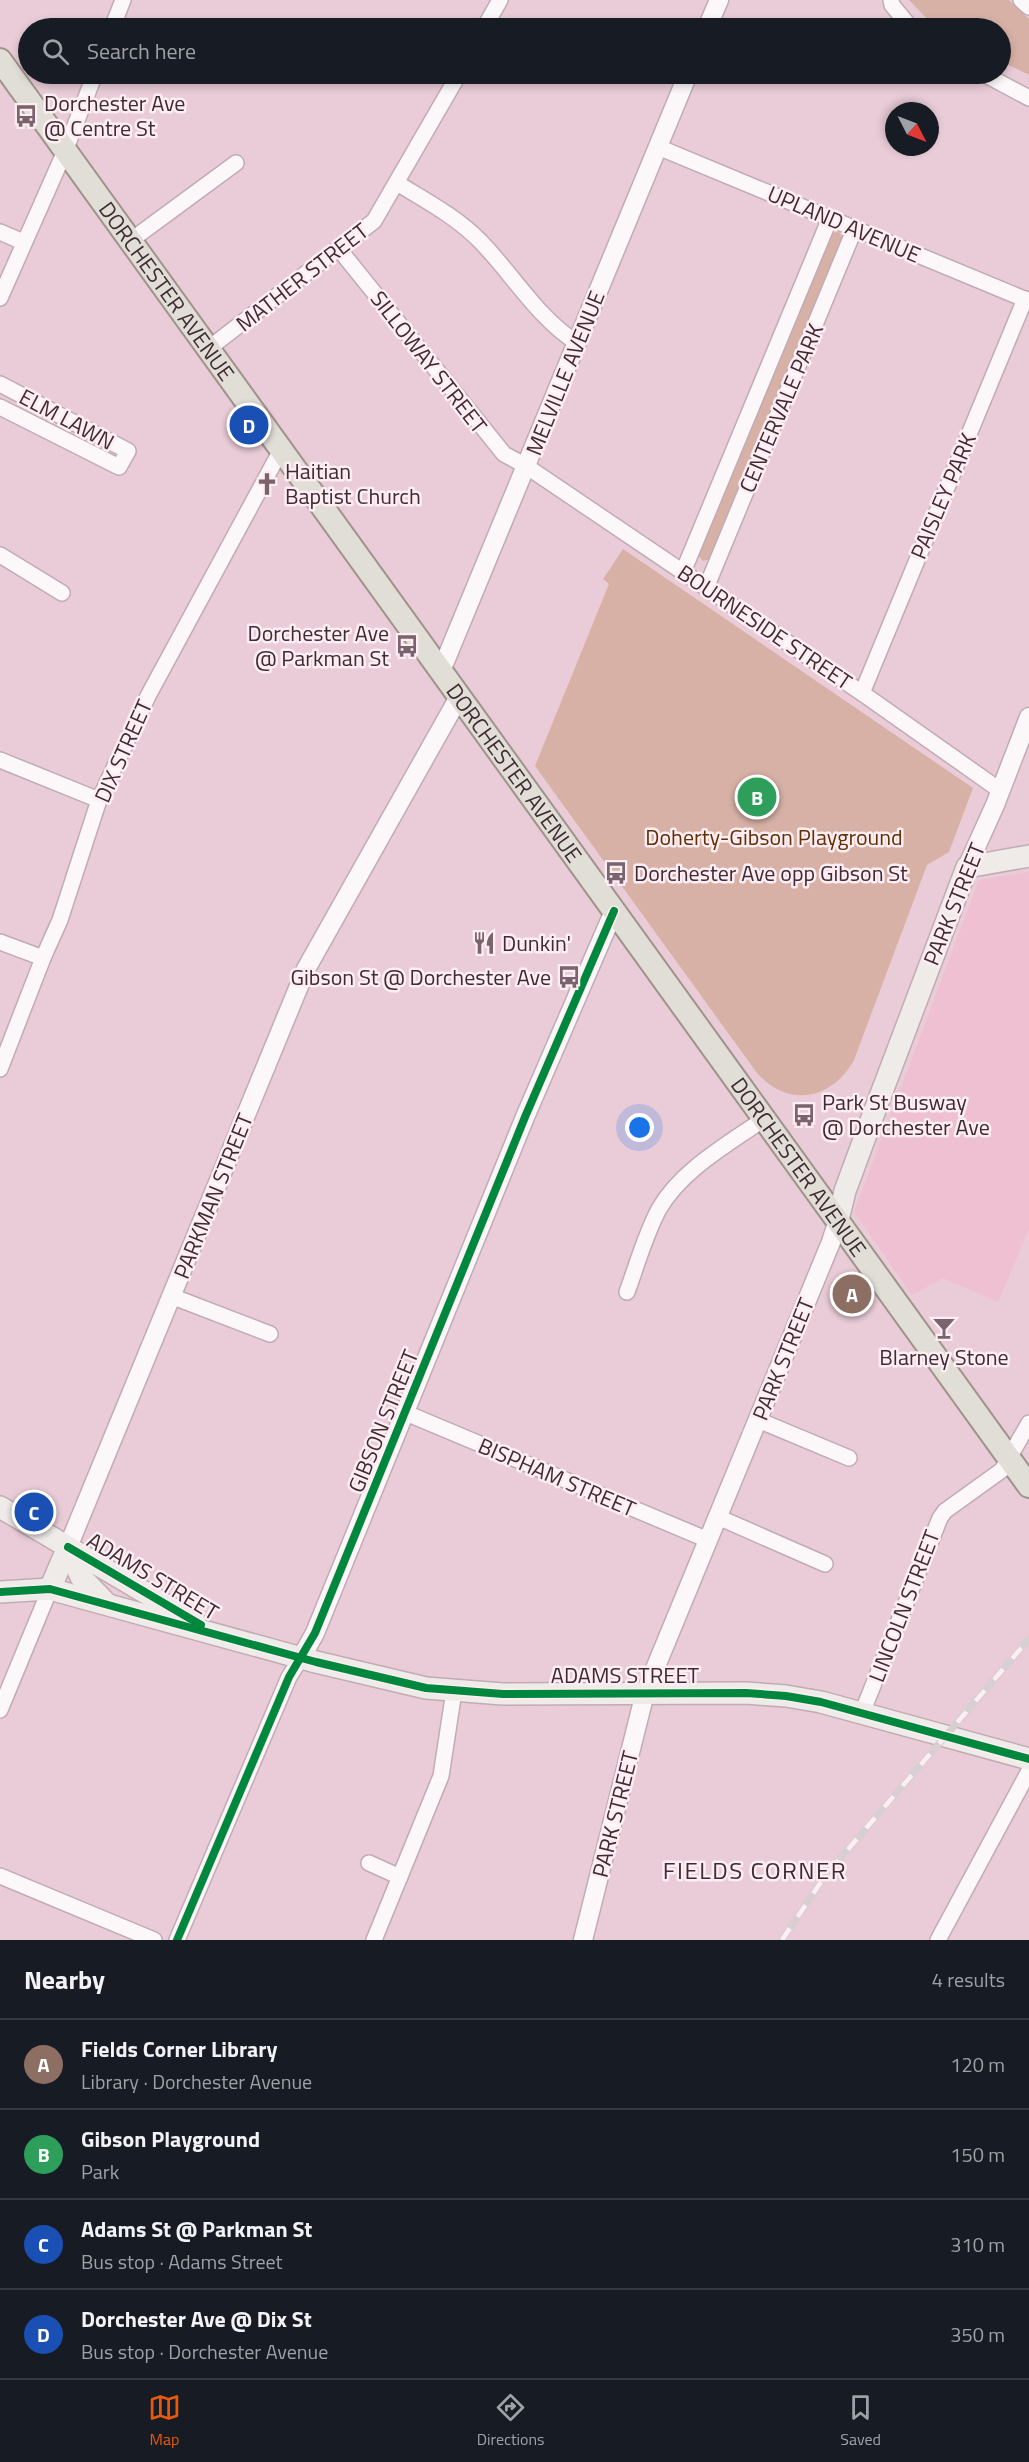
<!DOCTYPE html>
<meta charset="utf-8">
<style>
:root{--surface:#171b24;--page:#20242c;--text:#f1f3f6;--muted:#9ea1a6;--line:#363941;--accent:#ea580c}
body{margin:0;font-family:"Titillium Web",sans-serif;background:var(--page);color:var(--text)}
.compass{position:absolute;left:885px;top:102px;width:54px;height:54px;border-radius:50%;background:var(--surface);box-shadow:0 3px 9px #0003;rotate:132deg}
.you{position:absolute;left:640px;top:1128px;width:21px;height:21px;margin:-15px;border:4px solid #fff;border-radius:50%;background:#1a73e8;box-shadow:0 0 0 9px #1a73e833}
.badge{display:grid;place-items:center;width:39px;height:39px;border-radius:50%;background:var(--accent);color:#fff;font-size:20px;font-weight:700}
.pin{position:absolute;translate:-50% -50%;border:3px solid #fff;box-shadow:0 2px 6px #0006}
.list{margin:0;padding:0;list-style:none}
h2{display:flex;justify-content:space-between;align-items:center;height:78px;margin:0;padding:0 24px;font-size:26px}
h2 small{font-size:20px;font-weight:400;color:var(--muted)}
.list li{display:grid;grid-template-columns:39px 1fr auto;gap:18px;align-items:center;box-sizing:border-box;height:90px;padding:0 24px;border-top:2px solid var(--line)}
.list b{display:block;font-size:22px;white-space:nowrap}
.list p{margin:0;font-size:20px;white-space:nowrap;color:var(--muted)}
.list em{font-size:20px;font-style:normal;color:var(--muted)}
.icon{flex:none;width:33px;height:33px;fill:none;stroke:currentColor;stroke-width:2;stroke-linecap:round;stroke-linejoin:round}
.map{position:relative;flex:none;width:1029px;height:1940px;overflow:hidden}
.search{position:absolute;background:var(--surface);box-shadow:0 3px 9px #0003;left:18px;right:18px;top:18px;height:66px;display:flex;align-items:center;gap:15px;box-sizing:border-box;padding:0 21px;border-radius:33px;color:var(--muted);font-size:22px}
.sheet{height:438px;background:var(--surface)}
nav{display:flex;justify-content:space-around;align-items:center;box-sizing:border-box;height:84px;border-top:2px solid var(--line);background:var(--surface);font-size:16px;color:var(--muted)}
nav a{display:grid;justify-items:center;gap:3px}
nav .on{color:var(--accent)}
.map>svg:first-child{display:block}
</style>
<div class="map">
<svg width="1029" height="1940" viewBox="0 0 1029 1940">
<rect width="100%" height="100%" fill="#e9ccd7"/>
<polygon fill="#eec0d2" points="1029,872 1029,1229 998,1302 943,1278 912,1295 854,1212 979,880"/>
<g fill="#d7b1a6">
<polygon points="909,0 1009,0 1029,19 1029,75 1001,61 1000,28 936,28"/>
<polygon points="839,232 843,238 711,559 703,561 698,555 832,233"/>
<path d="M623 549 973 788 949 852 927 865 854 1060C832 1100 788 1108 757 1073L535 766 609 584 603 579Z"/>
</g>
<g fill="none" stroke-linecap="round" stroke-linejoin="round">
<g stroke="#c2abb4" stroke-width="18">
<g id="minor">
<polyline points="891,0 892,5 911,28"/>
<polyline points="1021,0 1029,7"/>
<polyline points="112,28 123,0"/>
<polyline points="484,28 500,0"/>
<polyline points="984,74 1029,98"/>
<polyline points="658,147 1029,301"/>
<path d="M397 183C426 201 457 217 481 242 513 275 538 318 577 343"/>
<polyline points="0,232 23,242"/>
<polyline points="130,241 236,163"/>
<polyline points="339,249 504,454 526,466 862,693 1001,791"/>
<polyline points="0,298 65,151 95,74"/>
<polyline points="208,349 374,221 459,74"/>
<polyline points="0,384 128,451 119,467 0,407"/>
<polyline points="0,555 62,593"/>
<polyline points="683,572 830,218"/>
<polyline points="706,588 855,228"/>
<polyline points="862,693 1025,299"/>
<polyline points="0,760 99,800"/>
<polyline points="0,942 43,958"/>
<polyline points="0,1069 43,958 60,920 99,800 148,696 281,450"/>
<path d="M627 1292C637 1265 645 1235 659 1209 682 1169 729 1144 765 1118"/>
<polyline points="171,1296 270,1334"/>
<polyline points="406,1413 708,1540"/>
<polyline points="758,1420 849,1458"/>
<polyline points="718,1517 825,1564"/>
<polyline points="0,1710 50,1589"/>
<polyline points="862,1713 940,1518 945,1511 1002,1470 1029,1423"/>
<polyline points="369,1863 400,1877"/>
<polyline points="0,1876 154,1940"/>
<polyline points="177,1940 289,1677 301,1658"/>
<polyline points="374,1940 441,1776 454,1691"/>
<polyline points="938,1940 1029,1771"/>
</g>
</g>
<g stroke="#c2abb4" stroke-width="21">
<g id="tertiary">
<polyline points="707,28 719,0"/>
<polyline points="441,671 688,74"/>
<polyline points="967,867 995,805 1029,717"/>
<polyline points="68,1547 306,969 459,697"/>
<polyline points="301,1658 315,1633 525,1117 614,911"/>
<polyline points="583,1940 645,1693 831,1242 838,1220"/>
</g>
</g>
<g stroke="#c2abb4" stroke-width="24">
<g id="secondary">
<polyline points="838,1220 845,1191 872,1118 967,867 1029,856"/>
<polyline points="0,1507 195,1622"/>
<polyline points="68,1547 81,1577 106,1603"/>
<polyline points="50,1589 68,1547"/>
<polyline points="0,1592 50,1589 316,1662 426,1688 503,1694 746,1693 786,1696 821,1702 1029,1759"/>
</g>
</g>
<g stroke="#a0938b" stroke-width="26">
<g id="primary">
<path id="s1" d="M0 60 1029 1486"/>
</g>
</g>
<use href="#minor" stroke="#fcf7f9" stroke-width="15"/>
<use href="#tertiary" stroke="#fcf7f9" stroke-width="18"/>
<use href="#secondary" stroke="#eeebe8" stroke-width="21"/>
<use href="#primary" stroke="#e1ded7" stroke-width="22"/>
<g stroke="#d7cfd2" stroke-width="7">
<polyline id="rail" points="782,1940 825,1876 1029,1639"/>
</g>
<use href="#rail" stroke="#feedf3" stroke-width="4.5" stroke-dasharray="14" stroke-linecap="butt"/>
<g stroke="#feedf3" stroke-width="11">
<g id="cycleway">
<polyline points="68,1547 201,1625"/>
<polyline points="0,1592 50,1589 316,1662 426,1688 503,1694 746,1693 786,1696 821,1702 1029,1759"/>
<polyline points="177,1940 289,1677 315,1633 525,1117 614,911"/>
</g>
</g>
<use href="#cycleway" stroke="#00873e" stroke-width="8"/>
</g>
<defs>
<g id="bus-bare" transform="scale(1.8)"><path d="M-5-6H5V4H4V6H2V4H-2V6H-4V4H-5ZM-3.5-4V0h7V-4ZM-3.5 1.2v1.5H-2V1.2ZM2 1.2v1.5H3.5V1.2Z" fill="#7a636c" stroke="#feedf3" stroke-width="2.5" paint-order="stroke"/></g>
<g id="church-bare" transform="scale(1.8)"><path d="M-1.2-6h2.4v3.5h3.3v2.4h-3.3V6h-2.4V-.1h-3.3v-2.4h3.3Z" fill="#7a636c" stroke="#feedf3" stroke-width="2.5" paint-order="stroke"/></g>
<g id="restaurant-bare" transform="scale(1.8)"><path d="M-5-6h1v4h1v-4h1v4h1v-4h1v5L-1.5 .5V6h-2V.5L-5-1ZM5-6V6H3V1.5H1.5Q1.5-4 5-6Z" fill="#7a636c" stroke="#feedf3" stroke-width="2.5" paint-order="stroke"/></g>
<g id="bar-bare" transform="scale(1.8)"><path d="M-6-5H6L.8 .8V4.5H3.5V6h-7V4.5H-.8V.8Z" fill="#7a636c" stroke="#feedf3" stroke-width="2.5" paint-order="stroke"/></g>
</defs>
<g fill-rule="evenodd">
<use href="#bus-bare" x="26" y="116"/>
<use href="#church-bare" x="267" y="484"/>
<use href="#bus-bare" x="407" y="646"/>
<use href="#bus-bare" x="616" y="873"/>
<use href="#restaurant-bare" x="484" y="943"/>
<use href="#bus-bare" x="569" y="977"/>
<use href="#bus-bare" x="804" y="1115"/>
<use href="#bar-bare" x="944" y="1328"/>
</g>
<g text-anchor="middle" dominant-baseline="central" stroke-width="5" stroke-linejoin="round" paint-order="stroke">
<g font-size="22" fill="#3f2b33" stroke="#feedf3" text-anchor="start">
<text x="44" y="103">Dorchester Ave<tspan x="44" dy="25">@ Centre St</tspan></text>
<text x="285" y="471">Haitian<tspan x="285" dy="25">Baptist Church</tspan></text>
<text x="389" y="633" text-anchor="end">Dorchester Ave<tspan x="389" dy="25">@ Parkman St</tspan></text>
<text x="634" y="873">Dorchester Ave opp Gibson St</text>
<text x="502" y="943">Dunkin'</text>
<text x="551" y="977" text-anchor="end">Gibson St @ Dorchester Ave</text>
<text x="822" y="1102">Park St Busway<tspan x="822" dy="25">@ Dorchester Ave</tspan></text>
<text x="944" y="1357" text-anchor="middle">Blarney Stone</text>
</g>
<g font-size="22" fill="#3f2b33" stroke="#feedf3">
<text transform="translate(844 224) rotate(23)">UPLAND AVENUE</text>
<text transform="translate(302 277) rotate(-38)">MATHER STREET</text>
<text stroke="none"><textPath href="#s1" startOffset="285">DORCHESTER AVENUE</textPath></text>
<text transform="translate(429 362) rotate(52)">SILLOWAY STREET</text>
<text transform="translate(565 373) rotate(-68)">MELVILLE AVENUE</text>
<text transform="translate(781 408) rotate(-67)">CENTERVALE PARK</text>
<text transform="translate(67 419) rotate(28)">ELM LAWN</text>
<text transform="translate(943 496) rotate(-67)">PAISLEY PARK</text>
<text transform="translate(765 627) rotate(34)">BOURNESIDE STREET</text>
<text transform="translate(123 751) rotate(-66)">DIX STREET</text>
<text stroke="none"><textPath href="#s1" startOffset="879">DORCHESTER AVENUE</textPath></text>
<text transform="translate(954 904) rotate(-68)">PARK STREET</text>
<text stroke="none"><textPath href="#s1" startOffset="1365">DORCHESTER AVENUE</textPath></text>
<text transform="translate(213 1196) rotate(-68)">PARKMAN STREET</text>
<text transform="translate(783 1359) rotate(-68)">PARK STREET</text>
<text transform="translate(383 1421) rotate(-68)">GIBSON STREET</text>
<text transform="translate(557 1477) rotate(23)">BISPHAM STREET</text>
<text transform="translate(153 1576) rotate(31)">ADAMS STREET</text>
<text transform="translate(904 1606) rotate(-69)">LINCOLN STREET</text>
<text x="625" y="1675">ADAMS STREET</text>
<text transform="translate(615 1814) rotate(-76)">PARK STREET</text>
</g>
<g font-size="22" fill="#632e00" stroke="#feedf3">
<text x="774" y="837">Doherty-Gibson Playground</text>
</g>
<g font-size="24" letter-spacing="1.5" fill="#3f2b33" stroke="#feedf3">
<text x="755" y="1870">FIELDS CORNER</text>
</g>
</g>
</svg>
<svg class="compass" viewBox="-18 -18 36 36"><path d="M0-13l5 13h-10z" fill="#e53935"/><path d="M0 13l5-13h-10z" fill="#9ea1a6"/></svg>
<div class="you"></div>
<div class="pin badge" style="left:852px;top:1294px;background:#8d6e63">A</div>
<div class="pin badge" style="left:757px;top:797px;background:#2e9e5b">B</div>
<div class="pin badge" style="left:34px;top:1512px;background:#1a4fb4">C</div>
<div class="pin badge" style="left:249px;top:425px;background:#1a4fb4">D</div>
<div class="search"><svg class="icon" aria-label="search" viewBox="0 0 24 24"><circle cx="10" cy="10" r="6"/><path d="M15 15l6 6"/></svg>Search here</div>
</div>
<section class="sheet">
<h2>Nearby<small>4 results</small></h2>
<ul class="list">
<li><span class="badge" style="background:#8d6e63">A</span><div><b>Fields Corner Library</b><p>Library · Dorchester Avenue</p></div><em>120 m</em></li>
<li><span class="badge" style="background:#2e9e5b">B</span><div><b>Gibson Playground</b><p>Park</p></div><em>150 m</em></li>
<li><span class="badge" style="background:#1a4fb4">C</span><div><b>Adams St @ Parkman St</b><p>Bus stop · Adams Street</p></div><em>310 m</em></li>
<li><span class="badge" style="background:#1a4fb4">D</span><div><b>Dorchester Ave @ Dix St</b><p>Bus stop · Dorchester Avenue</p></div><em>350 m</em></li>
</ul>
</section>
<nav>
<a class="on"><svg class="icon" aria-label="map" viewBox="0 0 24 24"><path d="M3 6l6-2 6 2 6-2v14l-6 2-6-2-6 2zM9 4v14M15 6v14"/></svg>Map</a>
<a><svg class="icon" aria-label="directions" viewBox="0 0 24 24"><path d="M12 3l9 9-9 9-9-9zM9 14v-3h6M13 9l2 2-2 2"/></svg>Directions</a>
<a><svg class="icon" aria-label="saved" viewBox="0 0 24 24"><path d="M7 4h10v16l-5-4-5 4z"/></svg>Saved</a>
</nav>
